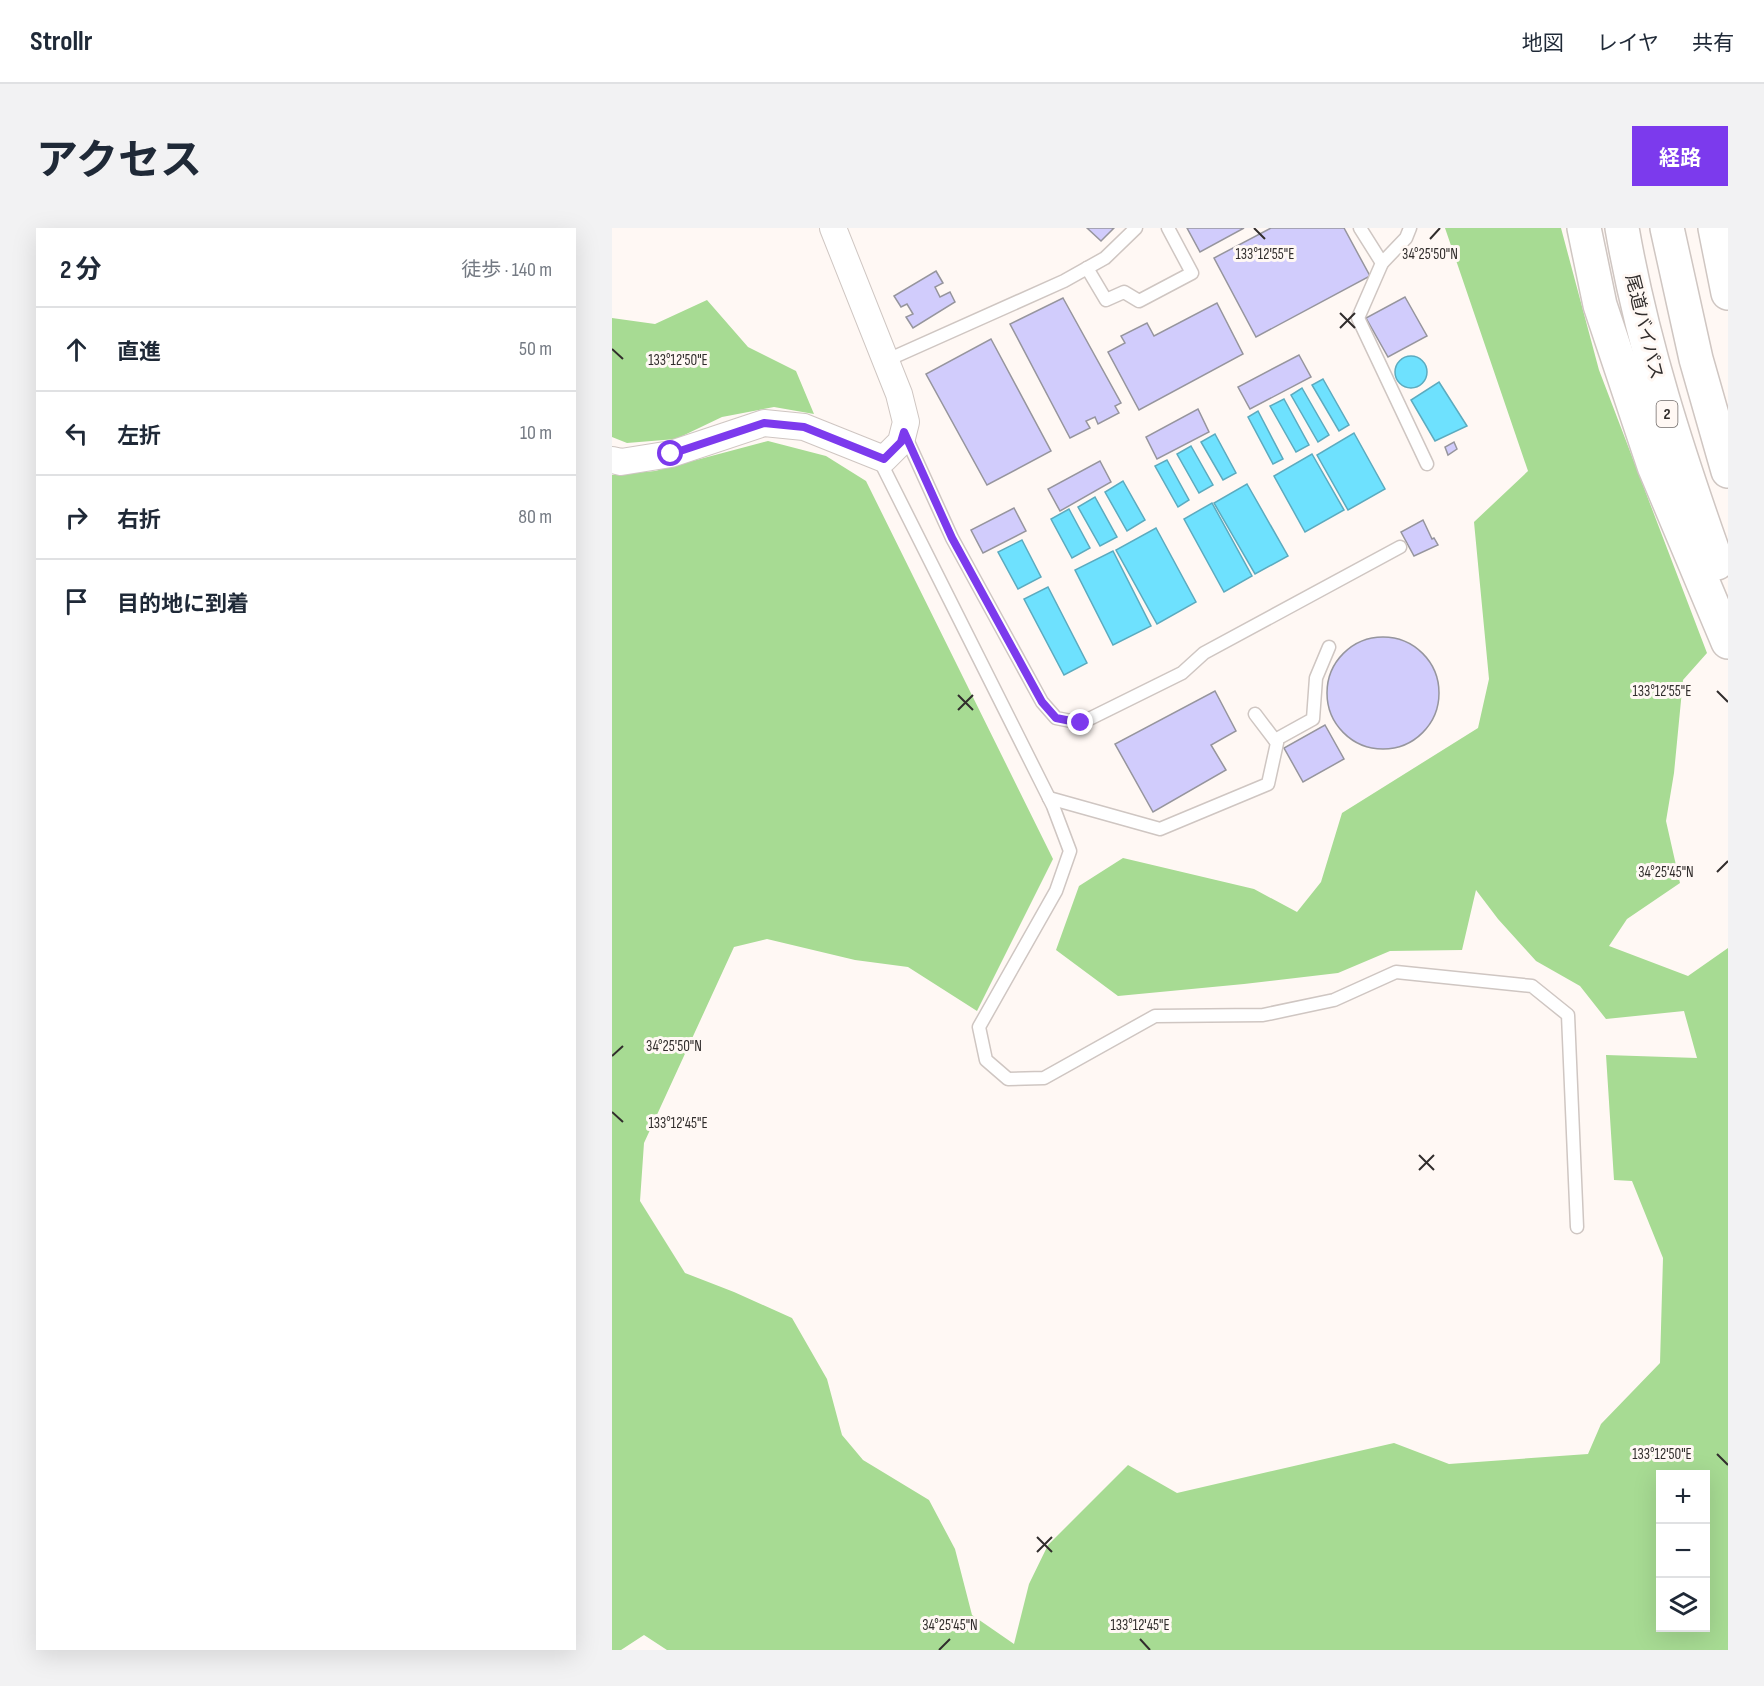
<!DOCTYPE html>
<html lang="ja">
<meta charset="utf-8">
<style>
:root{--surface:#fff;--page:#f2f2f3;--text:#1f2937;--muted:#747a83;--line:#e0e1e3;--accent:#7c3aed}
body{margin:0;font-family:"Sofia Sans Condensed","Noto Sans JP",sans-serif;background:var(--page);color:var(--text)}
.controls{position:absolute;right:18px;bottom:18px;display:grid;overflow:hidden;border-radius:0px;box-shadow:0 6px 24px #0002}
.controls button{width:54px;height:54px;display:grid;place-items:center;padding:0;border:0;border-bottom:2px solid var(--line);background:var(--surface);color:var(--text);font:30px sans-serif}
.stop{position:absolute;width:18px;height:18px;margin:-14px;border:4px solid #7c3aed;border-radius:50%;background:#fff}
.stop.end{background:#7c3aed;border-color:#fff;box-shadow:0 2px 6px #0008}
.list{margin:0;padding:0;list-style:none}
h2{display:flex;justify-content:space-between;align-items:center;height:78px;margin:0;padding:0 24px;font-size:26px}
h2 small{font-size:20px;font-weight:400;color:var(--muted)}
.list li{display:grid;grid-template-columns:39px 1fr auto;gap:18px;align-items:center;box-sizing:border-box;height:84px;padding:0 24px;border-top:2px solid var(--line)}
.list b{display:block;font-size:22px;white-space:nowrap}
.list em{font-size:20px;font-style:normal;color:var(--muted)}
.icon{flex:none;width:33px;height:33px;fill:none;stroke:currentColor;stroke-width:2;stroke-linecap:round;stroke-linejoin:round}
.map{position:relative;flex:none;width:1116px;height:1422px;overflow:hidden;border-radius:0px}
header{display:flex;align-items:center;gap:36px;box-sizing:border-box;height:84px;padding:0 30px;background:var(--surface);border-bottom:2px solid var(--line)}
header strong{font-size:28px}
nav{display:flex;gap:33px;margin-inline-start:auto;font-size:21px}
.intro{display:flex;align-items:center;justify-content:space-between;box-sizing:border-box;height:144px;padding:0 36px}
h1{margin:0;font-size:42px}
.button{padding:15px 27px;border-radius:0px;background:var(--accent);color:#fff;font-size:21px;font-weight:700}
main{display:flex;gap:36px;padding:0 36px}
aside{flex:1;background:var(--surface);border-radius:0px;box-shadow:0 6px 24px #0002}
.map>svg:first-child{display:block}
</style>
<header>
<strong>Strollr</strong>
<nav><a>地図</a><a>レイヤ</a><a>共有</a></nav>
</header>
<div class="intro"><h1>アクセス</h1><a class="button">経路</a></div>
<main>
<aside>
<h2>2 分<small>徒歩 · 140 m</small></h2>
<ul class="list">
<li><svg class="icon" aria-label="ahead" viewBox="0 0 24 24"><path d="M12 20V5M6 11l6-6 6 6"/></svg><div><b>直進</b></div><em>50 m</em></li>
<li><svg class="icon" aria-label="left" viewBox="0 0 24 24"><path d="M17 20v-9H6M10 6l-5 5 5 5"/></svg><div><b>左折</b></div><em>10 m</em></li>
<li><svg class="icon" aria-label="right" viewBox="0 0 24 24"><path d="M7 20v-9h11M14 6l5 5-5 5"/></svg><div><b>右折</b></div><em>80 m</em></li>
<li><svg class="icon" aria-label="arrive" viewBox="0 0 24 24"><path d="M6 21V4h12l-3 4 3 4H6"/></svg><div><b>目的地に到着</b></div></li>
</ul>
</aside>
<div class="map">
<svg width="1116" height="1422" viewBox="0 0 1116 1422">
<rect width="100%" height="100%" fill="#fff8f4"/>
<g fill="#a7db93" fill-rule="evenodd">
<path d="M833 0H949L987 142 1095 425 1071 452 1062 545 1054 593 1068 655 1015 691 997 718 1076 748 1116 720V1422H55L32 1407 9 1422H0V247L43 243 156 213 214 228 254 253 441 631 365 783 296 739 243 732 155 711 122 719 32 915 28 973 73 1045 122 1064 180 1090 215 1151 230 1207 251 1232 317 1272 343 1321 360 1387 402 1416 417 1356 436 1317 516 1237 565 1265 782 1215 837 1236 976 1226 989 1196 1048 1135 1051 1030 1020 953 1002 952 994 827 1085 830 1072 783 994 791 968 758 924 733 886 691 864 662 850 722 778 723 726 745 632 756 506 768 444 722 467 658 511 630 642 661 685 684 709 654 730 585 866 500 877 451 862 294 916 243ZM1048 1246H1094V1400H1048Z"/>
<polygon points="95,72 136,119 184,143 202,186 162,179 110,189 64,211 15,215 0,209 0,90 43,96"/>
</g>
<g fill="#6ee1fe" stroke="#5cabbf" stroke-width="1.5">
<circle cx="799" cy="144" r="16"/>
<polygon points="711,151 737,197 727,203 700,157"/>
<polygon points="827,154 855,198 823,213 799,172"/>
<polygon points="690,160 717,207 706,214 679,167"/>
<polygon points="672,171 697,217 684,224 658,178"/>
<polygon points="646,183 671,231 661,236 636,189"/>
<polygon points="742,205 773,261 736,282 705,227"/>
<polygon points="603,206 624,245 611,252 589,214"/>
<polygon points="579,218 601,257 587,265 565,226"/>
<polygon points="700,226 732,282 693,304 662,248"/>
<polygon points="555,232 577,272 566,279 543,238"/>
<polygon points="511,253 533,292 515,303 493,264"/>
<polygon points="635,256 676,328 643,346 602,275"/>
<polygon points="483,269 505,309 488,318 466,279"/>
<polygon points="600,275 640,348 612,364 572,291"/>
<polygon points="457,281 478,320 460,330 439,291"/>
<polygon points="544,300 584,374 545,396 504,322"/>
<polygon points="410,312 429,349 406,361 386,324"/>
<polygon points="501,323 539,398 501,417 463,342"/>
<polygon points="436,359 475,435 452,447 412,371"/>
</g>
<g fill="#d1ccfc" stroke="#96959d" stroke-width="1.5">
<polygon points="475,0 502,0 489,13"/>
<polygon points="575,0 632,0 588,24"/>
<polygon points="659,0 732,0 758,48 644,109 602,30"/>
<polygon points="324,43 331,55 323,59 328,69 338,64 343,74 301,100 294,89 301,86 295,76 289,79 282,68"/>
<polygon points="793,69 815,108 776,129 754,90"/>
<polygon points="451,70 509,175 503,178 507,185 486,196 483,189 474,193 478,200 458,210 398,96"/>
<polygon points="605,75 631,126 527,182 496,124 513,115 509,108 535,95 542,108"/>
<polygon points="379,111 439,223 375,257 314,146"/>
<polygon points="687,127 699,149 638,181 626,159"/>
<polygon points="586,181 597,204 545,231 534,209"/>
<polygon points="842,214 845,221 836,227 833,219"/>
<polygon points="488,233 499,254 448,283 436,261"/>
<polygon points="402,280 414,303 371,325 359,302"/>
<polygon points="811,292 820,311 822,310 826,317 802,328 789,304"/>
<circle cx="771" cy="465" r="56"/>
<polygon points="603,463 624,503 599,517 614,542 541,584 503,516"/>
<polygon points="713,497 732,531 691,554 672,520"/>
</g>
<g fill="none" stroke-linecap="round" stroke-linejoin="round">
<g stroke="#cfc6c2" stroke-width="15">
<g id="lane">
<polyline points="748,0 770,35 794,10 798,0"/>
<polyline points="770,35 746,90 815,236"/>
<polyline points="475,40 494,72 512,64 527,73 580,45 556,0"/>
<polyline points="273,133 452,53 493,30 524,0"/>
<polyline points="293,207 340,310 430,474 444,490 469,495 570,445 592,425 788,319"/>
<polyline points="272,231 271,239 441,578 458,623 444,663 367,799 374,832 396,851 432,850 543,788 651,787 722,772 784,744 920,758 956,787 965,999"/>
<polyline points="663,512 701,491 704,450 717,419"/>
<polyline points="437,570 548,601 656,556 665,515 643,486"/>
</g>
</g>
<g stroke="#cfc6c2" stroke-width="28">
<polyline id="street" points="0,232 9,234 59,226 152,195 192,199 272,231 289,214 294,194 287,166 221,0"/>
</g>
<g stroke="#cfc6c2" stroke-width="36">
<g id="highway">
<polyline points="972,0 988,77 1042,238 1116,414"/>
<path d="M1010 0C1030 115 1066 225 1105 335"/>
<polyline points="1055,0 1084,131 1116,243"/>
<polyline points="1103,0 1116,65"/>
</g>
</g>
<use href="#lane" stroke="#fff" stroke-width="12"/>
<use href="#street" stroke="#fff" stroke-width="26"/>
<use href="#highway" stroke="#fff" stroke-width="33"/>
</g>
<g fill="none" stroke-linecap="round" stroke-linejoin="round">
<polyline stroke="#7c3aed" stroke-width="8" points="59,226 152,195 192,199 272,231 289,214 292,204 340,310 430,474 444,490 469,495"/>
</g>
<path fill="none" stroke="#312d2c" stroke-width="2" d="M642 0 653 11M818 11 828 0M728 85 743 100M728 100 743 85M0 121 11 131M1105 463 1116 474M346 467 361 482M346 482 361 467M1105 644 1116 633M0 828 11 818M0 884 11 894M807 927 822 942M807 942 822 927M1105 1226 1116 1237M425 1309 440 1324M425 1324 440 1309M528 1411 538 1422M327 1422 338 1411"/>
<g text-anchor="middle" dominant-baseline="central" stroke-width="6" stroke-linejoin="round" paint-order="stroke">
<rect fill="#fff8f4" stroke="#6f6a68" stroke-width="1.5" x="1044.5" y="173" width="21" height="26" rx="4.5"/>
<g font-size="16" font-weight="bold" fill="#312d2c">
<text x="1055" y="186">2</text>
</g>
<g font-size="18" fill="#312d2c" stroke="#fff8f4">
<text transform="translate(1032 99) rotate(76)">尾道バイパス</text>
</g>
</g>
<g font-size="15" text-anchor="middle" fill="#312d2c" stroke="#fff8f4" stroke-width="6" stroke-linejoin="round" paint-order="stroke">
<text x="653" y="31">133°12'55"E</text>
<text x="818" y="31">34°25'50"N</text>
<text x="66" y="137">133°12'50"E</text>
<text x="1050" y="468">133°12'55"E</text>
<text x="1054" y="649">34°25'45"N</text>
<text x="62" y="823">34°25'50"N</text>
<text x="66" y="900">133°12'45"E</text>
<text x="1050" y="1231">133°12'50"E</text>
<text x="338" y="1402">34°25'45"N</text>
<text x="528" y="1402">133°12'45"E</text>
</g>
</svg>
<div class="controls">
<button>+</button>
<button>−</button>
<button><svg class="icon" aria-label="layers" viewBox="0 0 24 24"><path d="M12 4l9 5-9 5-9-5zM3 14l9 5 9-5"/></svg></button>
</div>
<div class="stop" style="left:59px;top:226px"></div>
<div class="stop end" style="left:469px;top:495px"></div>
</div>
</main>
